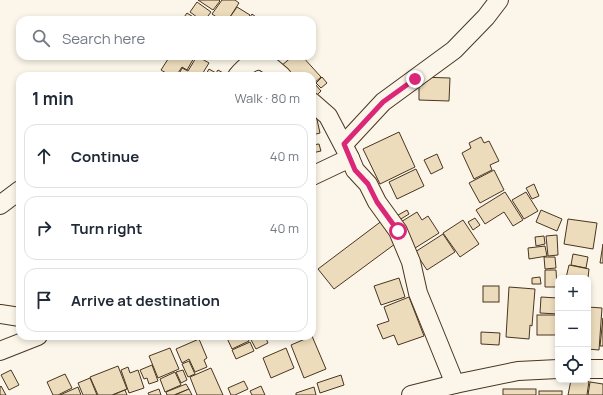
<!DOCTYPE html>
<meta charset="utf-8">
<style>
:root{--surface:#fff;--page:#f2f2f3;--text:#1f2937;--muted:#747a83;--line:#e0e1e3}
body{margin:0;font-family:Manrope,sans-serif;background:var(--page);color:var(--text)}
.controls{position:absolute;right:12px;bottom:12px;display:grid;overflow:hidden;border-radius:8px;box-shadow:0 2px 6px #0003}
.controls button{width:36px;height:36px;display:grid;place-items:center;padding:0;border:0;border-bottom:1px solid var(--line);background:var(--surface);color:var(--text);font:20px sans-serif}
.stop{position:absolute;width:12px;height:12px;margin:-9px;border:3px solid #db2777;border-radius:50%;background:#fff}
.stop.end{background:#db2777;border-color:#fff;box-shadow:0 1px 4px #0008}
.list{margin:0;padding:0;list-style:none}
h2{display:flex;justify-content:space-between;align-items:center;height:52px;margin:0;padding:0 16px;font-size:17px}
h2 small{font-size:13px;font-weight:400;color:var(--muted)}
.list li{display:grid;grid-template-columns:26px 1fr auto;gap:12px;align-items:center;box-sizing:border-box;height:64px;margin:0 8px 8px;padding:0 8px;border:1px solid var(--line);border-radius:12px}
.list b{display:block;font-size:15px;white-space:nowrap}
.list em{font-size:13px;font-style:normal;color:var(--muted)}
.icon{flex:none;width:22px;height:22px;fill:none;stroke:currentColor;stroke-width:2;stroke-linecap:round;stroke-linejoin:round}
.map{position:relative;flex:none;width:603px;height:395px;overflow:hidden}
.search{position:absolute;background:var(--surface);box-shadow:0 2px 6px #0003;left:16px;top:16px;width:300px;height:44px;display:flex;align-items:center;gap:10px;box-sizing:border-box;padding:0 14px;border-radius:12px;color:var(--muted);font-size:15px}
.panel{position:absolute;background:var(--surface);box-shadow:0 2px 6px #0003;left:16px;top:72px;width:300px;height:268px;border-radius:12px}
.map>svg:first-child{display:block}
</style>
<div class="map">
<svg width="603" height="395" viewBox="0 0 603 395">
<rect width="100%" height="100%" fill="#fbf6e9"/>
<g fill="#ecdcbc" stroke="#4a3520">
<polygon points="198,0 219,0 220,1 213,10"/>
<polygon points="222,0 235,0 239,3 228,20 221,20 212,14"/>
<polygon points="197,2 211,12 205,20 201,20 190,12"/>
<polygon points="237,7 250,15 247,20 228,20"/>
<polygon points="187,13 198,20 182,20"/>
<polygon points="252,14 260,20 248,20"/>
<polygon points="170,56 195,56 187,70 182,67 176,76 171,76 161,70"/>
<polygon points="197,56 209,63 201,76 178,76 182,68 188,71"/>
<polygon points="293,56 302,56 321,77 312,85 312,76 290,76 281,66"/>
<polygon points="209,69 216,73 218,70 225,74 224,76 205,76"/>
<polygon points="322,77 327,83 321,88 316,83"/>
<polygon points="419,77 450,78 449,101 419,100"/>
<polygon points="315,84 321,91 313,99 312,98 312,87"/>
<polygon points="316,115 320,133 312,135 312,116"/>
<polygon points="399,132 415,167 380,184 363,149"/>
<polygon points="481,137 484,143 489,141 499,161 490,165 492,170 474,179 462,153 471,148 469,143"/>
<polygon points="319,144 321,151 312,153 312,145"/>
<polygon points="437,154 443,168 431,174 424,160"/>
<polygon points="416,169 424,186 397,199 389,182"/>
<polygon points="494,170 504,190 480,203 469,183"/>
<polygon points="534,184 539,196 532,199 526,188"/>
<polygon points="505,192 523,220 513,226 504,212 485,224 476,210"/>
<polygon points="526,192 538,211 524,219 512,200"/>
<polygon points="407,210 409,214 396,222 393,218"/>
<polygon points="541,210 562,219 557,231 536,222"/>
<polygon points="417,212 422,220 428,216 439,233 412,250 396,225"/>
<polygon points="475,218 480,225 473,230 468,222"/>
<polygon points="568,219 597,223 593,249 564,244"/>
<polygon points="383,220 399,241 334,289 318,269"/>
<polygon points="463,220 479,244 460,257 443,233"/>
<polygon points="443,234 455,252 427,270 415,252"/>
<polygon points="557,235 558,255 548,256 546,236"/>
<polygon points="544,236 545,244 536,246 535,237"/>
<polygon points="603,244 603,263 600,263"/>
<polygon points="545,246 547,256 529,259 528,248"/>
<polygon points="573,254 588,257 586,268 571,265"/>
<polygon points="544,257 555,257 556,268 545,269"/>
<polygon points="569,265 589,269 588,278 566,278"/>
<polygon points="545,270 556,270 557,287 545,287"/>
<polygon points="540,277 541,284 532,284 532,278"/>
<polygon points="399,278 405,297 381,305 374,286"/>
<rect x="483" y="286" width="16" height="16"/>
<polygon points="509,287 535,289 532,326 530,325 529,339 506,337"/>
<polygon points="409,297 424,336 398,345 394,335 383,339 377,325 389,321 384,307"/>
<polygon points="541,297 558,298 558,314 540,313"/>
<polygon points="588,307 602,308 599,350 588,349"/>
<rect x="537" y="315" width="20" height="20"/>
<polygon points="603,318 603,346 600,346"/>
<polygon points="481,332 500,333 499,345 481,344"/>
<polygon points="226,336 246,336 249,341 232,349"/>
<polygon points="254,336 265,336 268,343 256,349 250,338"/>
<polygon points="312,336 326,369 304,378 291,345"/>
<polygon points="199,339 207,358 204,360 207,367 195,372 189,359 182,363 176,349"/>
<polygon points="250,342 254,351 236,359 232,350"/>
<polygon points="170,348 179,369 158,378 149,356"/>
<polygon points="286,348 294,368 271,378 263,358"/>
<polygon points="189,361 195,374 188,377 182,364"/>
<polygon points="152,365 158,381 149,384 147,378 144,379 140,370"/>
<polygon points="118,366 127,389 112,395 98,395 90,377"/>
<polygon points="128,367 130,373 138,370 144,388 129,393 121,370"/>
<polygon points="211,368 223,395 197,395 190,377"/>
<polygon points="11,370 19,385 9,390 1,375"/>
<polygon points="183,370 187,380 181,383 176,372"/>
<polygon points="175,372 181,385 165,392 160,379"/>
<polygon points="65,374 72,388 58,395 53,395 47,382"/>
<polygon points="341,375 344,385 320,393 317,383"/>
<polygon points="90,378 97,395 83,395 78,383"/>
<polygon points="571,380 589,381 587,395 568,395"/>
<polygon points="244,381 248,389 235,395 231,395 228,388"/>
<polygon points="590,382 603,384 603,395 588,395"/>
<polygon points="186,384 189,389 174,395 167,395 166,392"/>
<polygon points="1,386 6,395 0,395 0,387"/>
<polygon points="261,386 265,395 252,395 250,391"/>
<polygon points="78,387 81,395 60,395"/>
<polygon points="314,387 316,395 296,395 296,393"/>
<polygon points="159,389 161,395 149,395 148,393"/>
<polygon points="189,389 192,395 175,395"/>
<rect x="503" y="389" width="33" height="6"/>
<polygon points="125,390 127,395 113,395"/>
<rect x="539" y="391" width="23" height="4"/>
</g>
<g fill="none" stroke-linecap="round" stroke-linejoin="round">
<g stroke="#4a3520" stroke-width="20">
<g id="minor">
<path d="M237 76C243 69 254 57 264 62 270 65 277 72 282 76"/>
<polyline points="312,102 328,116 350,158 355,170 368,184 377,202 398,231 411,262 418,293 455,384"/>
<polyline points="344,144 383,102 454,50 486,17 499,0"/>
<polyline points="312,176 350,158"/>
<polyline points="0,205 20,190"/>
<polyline points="0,314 20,317"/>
<polyline points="0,351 38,336"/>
<polyline points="588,369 603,369"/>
<polyline points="411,395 455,384 518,371 558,369"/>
</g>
</g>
<use href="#minor" stroke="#fbf6e9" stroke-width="18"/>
</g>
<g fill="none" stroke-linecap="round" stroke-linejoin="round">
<polyline stroke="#db2777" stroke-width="5" points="398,231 377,202 368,184 355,170 344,144 383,102 415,79"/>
</g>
</svg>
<div class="controls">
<button>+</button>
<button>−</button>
<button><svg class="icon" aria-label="locate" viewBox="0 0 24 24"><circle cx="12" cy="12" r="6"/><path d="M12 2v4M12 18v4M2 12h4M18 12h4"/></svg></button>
</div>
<div class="stop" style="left:398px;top:231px"></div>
<div class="stop end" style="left:415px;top:79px"></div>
<div class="search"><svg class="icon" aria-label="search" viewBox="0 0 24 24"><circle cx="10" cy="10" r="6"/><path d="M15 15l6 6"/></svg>Search here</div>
<section class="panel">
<h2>1 min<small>Walk · 80 m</small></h2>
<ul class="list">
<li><svg class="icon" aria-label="ahead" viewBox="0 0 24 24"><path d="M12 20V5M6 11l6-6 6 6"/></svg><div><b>Continue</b></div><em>40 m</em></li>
<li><svg class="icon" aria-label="right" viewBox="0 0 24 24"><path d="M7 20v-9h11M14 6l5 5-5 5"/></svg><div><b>Turn right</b></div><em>40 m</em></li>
<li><svg class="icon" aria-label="arrive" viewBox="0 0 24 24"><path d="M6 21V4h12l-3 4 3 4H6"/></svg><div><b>Arrive at destination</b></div></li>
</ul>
</section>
</div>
